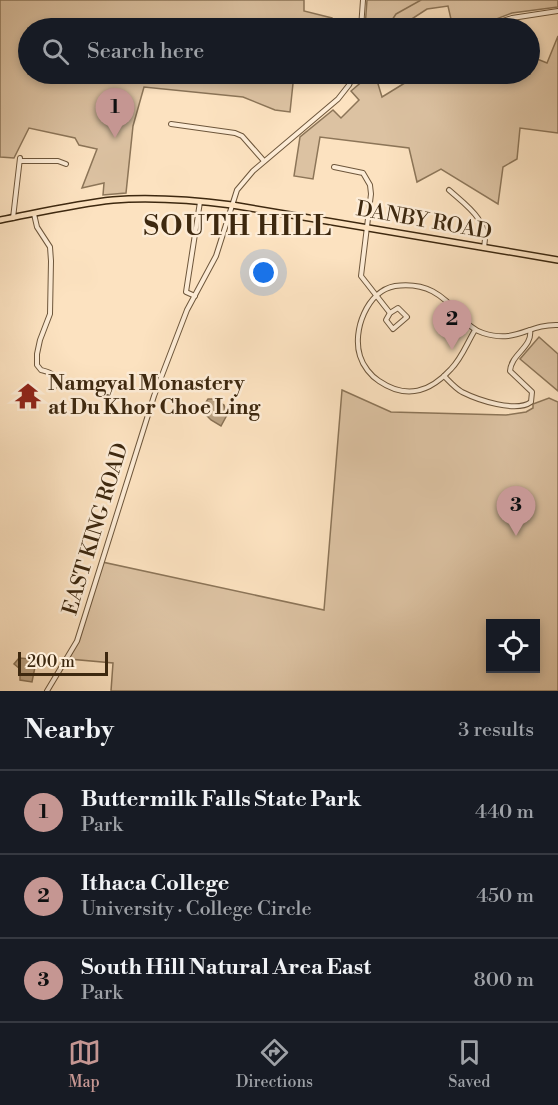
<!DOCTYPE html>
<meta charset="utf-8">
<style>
:root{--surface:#171b24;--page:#20242c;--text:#f1f3f6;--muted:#9ea1a6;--line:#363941;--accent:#c59692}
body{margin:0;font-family:"Libre Bodoni",serif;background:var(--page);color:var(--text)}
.controls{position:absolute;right:18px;bottom:18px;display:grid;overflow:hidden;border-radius:0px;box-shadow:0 3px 9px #0003}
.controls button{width:54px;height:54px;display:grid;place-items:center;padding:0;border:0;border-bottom:2px solid var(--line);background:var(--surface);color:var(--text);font:30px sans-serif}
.scale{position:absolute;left:18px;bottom:15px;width:90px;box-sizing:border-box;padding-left:6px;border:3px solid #3d280f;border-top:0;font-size:16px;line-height:21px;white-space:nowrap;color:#3d280f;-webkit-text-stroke:4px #fdecd6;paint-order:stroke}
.you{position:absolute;left:264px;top:273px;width:21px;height:21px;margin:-15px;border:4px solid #fff;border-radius:50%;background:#1a73e8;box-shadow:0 0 0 9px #1a73e833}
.badge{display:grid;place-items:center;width:39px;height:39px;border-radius:50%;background:var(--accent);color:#111;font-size:20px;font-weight:700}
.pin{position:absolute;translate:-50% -50px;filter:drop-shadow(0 2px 3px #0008)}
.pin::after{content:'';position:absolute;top:32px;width:21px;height:18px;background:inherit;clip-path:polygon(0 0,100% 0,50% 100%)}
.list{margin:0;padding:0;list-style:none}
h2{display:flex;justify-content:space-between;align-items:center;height:78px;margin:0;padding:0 24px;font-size:26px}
h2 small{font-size:20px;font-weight:400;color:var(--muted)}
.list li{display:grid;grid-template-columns:39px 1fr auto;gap:18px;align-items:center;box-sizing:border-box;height:84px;padding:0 24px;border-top:2px solid var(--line)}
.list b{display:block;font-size:22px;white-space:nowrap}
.list p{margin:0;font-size:20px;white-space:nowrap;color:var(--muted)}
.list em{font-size:20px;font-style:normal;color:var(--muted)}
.icon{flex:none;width:33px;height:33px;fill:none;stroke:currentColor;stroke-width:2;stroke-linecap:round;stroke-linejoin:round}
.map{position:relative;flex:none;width:558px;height:691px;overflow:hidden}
.search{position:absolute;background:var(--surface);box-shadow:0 3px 9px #0003;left:18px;right:18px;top:18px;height:66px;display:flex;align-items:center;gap:15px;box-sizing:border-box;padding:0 21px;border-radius:33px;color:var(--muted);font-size:22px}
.sheet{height:330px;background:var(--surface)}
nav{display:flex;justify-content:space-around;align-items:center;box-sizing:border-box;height:84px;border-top:2px solid var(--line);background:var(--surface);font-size:16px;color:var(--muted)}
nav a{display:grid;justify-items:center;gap:3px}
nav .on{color:var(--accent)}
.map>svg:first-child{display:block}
</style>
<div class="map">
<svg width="558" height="691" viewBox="0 0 558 691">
<rect width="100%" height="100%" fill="#fce2c0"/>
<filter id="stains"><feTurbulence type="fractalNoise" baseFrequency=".00333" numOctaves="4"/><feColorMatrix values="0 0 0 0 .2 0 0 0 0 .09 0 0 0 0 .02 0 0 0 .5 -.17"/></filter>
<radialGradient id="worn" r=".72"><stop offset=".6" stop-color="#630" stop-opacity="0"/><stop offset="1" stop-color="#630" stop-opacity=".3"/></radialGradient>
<g fill="#dcc2a2" stroke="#8c7558" stroke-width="1.5" fill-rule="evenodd">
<polygon points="0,0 304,0 304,11 332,18 341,28 352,25 351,28 28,28 28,74 294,74 290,112 275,110 243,97 144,87 133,126 126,193 103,195 104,183 82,188 97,149 79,145 75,138 29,128 14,158 0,157"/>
<polygon points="367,0 558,0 558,7 512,13 473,28 453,28 448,6 427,9 398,28 365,28"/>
<polygon points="558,36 558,133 520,128 517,159 503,167 498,204 441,169 417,182 409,148 320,137 313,179 294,176 300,137 333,110 341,118 359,100 351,91 371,74 375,74 382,97 413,78 414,74 530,74 530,56 547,63"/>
<polygon points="539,337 558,354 558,391 520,359"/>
<path d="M342 390 391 412 506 415 526 412 533 408V404L549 398 558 402V691H111L113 663 69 659 78 640 102 562 324 610ZM490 624H536V668H490Z"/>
</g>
<g fill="#bba384" stroke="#897255" stroke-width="1.5">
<polygon points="208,399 213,399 224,405 227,415 221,426 211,420 201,410"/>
<polygon points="19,658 31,659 36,662 32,682 20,680 20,669 14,664"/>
</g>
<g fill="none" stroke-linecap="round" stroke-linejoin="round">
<g stroke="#897255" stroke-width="1.5">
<polyline points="241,24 244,28"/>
<polyline points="293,28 300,25 308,28"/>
<polyline points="320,28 330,28"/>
<polyline points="347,28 351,27 355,28"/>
<polyline points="371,28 392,20 396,14 421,0"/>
</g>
<g stroke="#6d563b" stroke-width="6">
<g id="minor">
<polyline points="361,28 363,0"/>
<polyline points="481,28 512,18 558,11"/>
<polyline points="171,124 235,133 242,136 264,161"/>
<polyline points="20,161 58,161 66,164"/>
<polyline points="334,167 363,173 370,185 371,194 361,276 390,313"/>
<path d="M449 190C467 206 490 221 484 248"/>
<path d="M34 214 37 227 50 247 51 261 50 314 40 340 37 354V365L41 370C53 373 55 373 54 387"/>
<polyline points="13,218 20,158"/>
<polyline points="195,296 186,292 200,202"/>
<polygon points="398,308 407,317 393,329 386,320 390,313"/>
<path d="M475 330C467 343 462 358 451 369 430 392 407 400 379 381 371 376 363 366 360 356 352 331 367 291 395 286 426 282 442 294 462 317 468 324 473 330 483 333 518 344 527 324 558 325"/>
<path d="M444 376C450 382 455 388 462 392 478 400 516 413 531 402L532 392 510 371C511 354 533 347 530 330"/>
<polyline points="47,691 77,641 154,396 187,310 216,256 237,190 253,171 338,99 349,85 354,74"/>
</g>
</g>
<g stroke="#3d280f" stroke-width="8">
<path id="major" d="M0 220C37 213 75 204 113 200 153 197 193 200 232 205L558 260"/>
</g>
<use href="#minor" stroke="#fdecd6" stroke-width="4"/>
<use href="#major" stroke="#fce2c0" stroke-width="5"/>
</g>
<defs>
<g id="temple-bare" transform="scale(2.07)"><path d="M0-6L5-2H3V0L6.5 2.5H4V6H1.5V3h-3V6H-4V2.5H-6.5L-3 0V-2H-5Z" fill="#8f2418" stroke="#fdecd6" stroke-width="2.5" paint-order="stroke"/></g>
</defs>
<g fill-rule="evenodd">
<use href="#temple-bare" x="28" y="396"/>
</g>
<g text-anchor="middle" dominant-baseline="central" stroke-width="5" stroke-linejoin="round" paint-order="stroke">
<g font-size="21" fill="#3d280f" stroke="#fdecd6">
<text transform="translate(424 221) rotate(10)">DANBY ROAD</text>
<text transform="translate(96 529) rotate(-73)">EAST KING ROAD</text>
</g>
<g font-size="21" font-weight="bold" fill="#3d280f" stroke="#fdecd6" text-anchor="start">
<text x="48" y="384">Namgyal Monastery<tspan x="48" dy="24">at Du Khor Choe Ling</tspan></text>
</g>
<g font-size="27" font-weight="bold" letter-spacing="1.5" fill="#3d280f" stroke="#fdecd6">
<text x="238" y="227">SOUTH HILL</text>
</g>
</g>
<rect width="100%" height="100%" filter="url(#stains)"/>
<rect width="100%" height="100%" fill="url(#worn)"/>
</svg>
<div class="controls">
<button><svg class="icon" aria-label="locate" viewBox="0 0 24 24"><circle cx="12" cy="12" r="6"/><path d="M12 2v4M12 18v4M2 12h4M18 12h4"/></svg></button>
</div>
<div class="scale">200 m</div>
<div class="you"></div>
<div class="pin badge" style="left:115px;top:138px">1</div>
<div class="pin badge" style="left:452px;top:350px">2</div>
<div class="pin badge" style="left:516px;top:536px">3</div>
<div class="search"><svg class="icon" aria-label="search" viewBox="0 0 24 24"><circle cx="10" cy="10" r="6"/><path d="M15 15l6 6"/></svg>Search here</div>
</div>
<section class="sheet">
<h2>Nearby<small>3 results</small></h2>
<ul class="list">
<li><span class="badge">1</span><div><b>Buttermilk Falls State Park</b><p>Park</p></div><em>440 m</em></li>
<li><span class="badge">2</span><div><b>Ithaca College</b><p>University · College Circle</p></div><em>450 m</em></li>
<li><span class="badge">3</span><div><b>South Hill Natural Area East</b><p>Park</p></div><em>800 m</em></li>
</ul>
</section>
<nav>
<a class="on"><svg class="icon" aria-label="map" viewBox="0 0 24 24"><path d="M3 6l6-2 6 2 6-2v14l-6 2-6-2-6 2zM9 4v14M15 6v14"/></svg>Map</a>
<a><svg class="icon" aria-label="directions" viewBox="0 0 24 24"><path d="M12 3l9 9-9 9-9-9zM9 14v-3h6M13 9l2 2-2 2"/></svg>Directions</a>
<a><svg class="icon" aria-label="saved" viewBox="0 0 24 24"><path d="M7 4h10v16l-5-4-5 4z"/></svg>Saved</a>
</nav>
